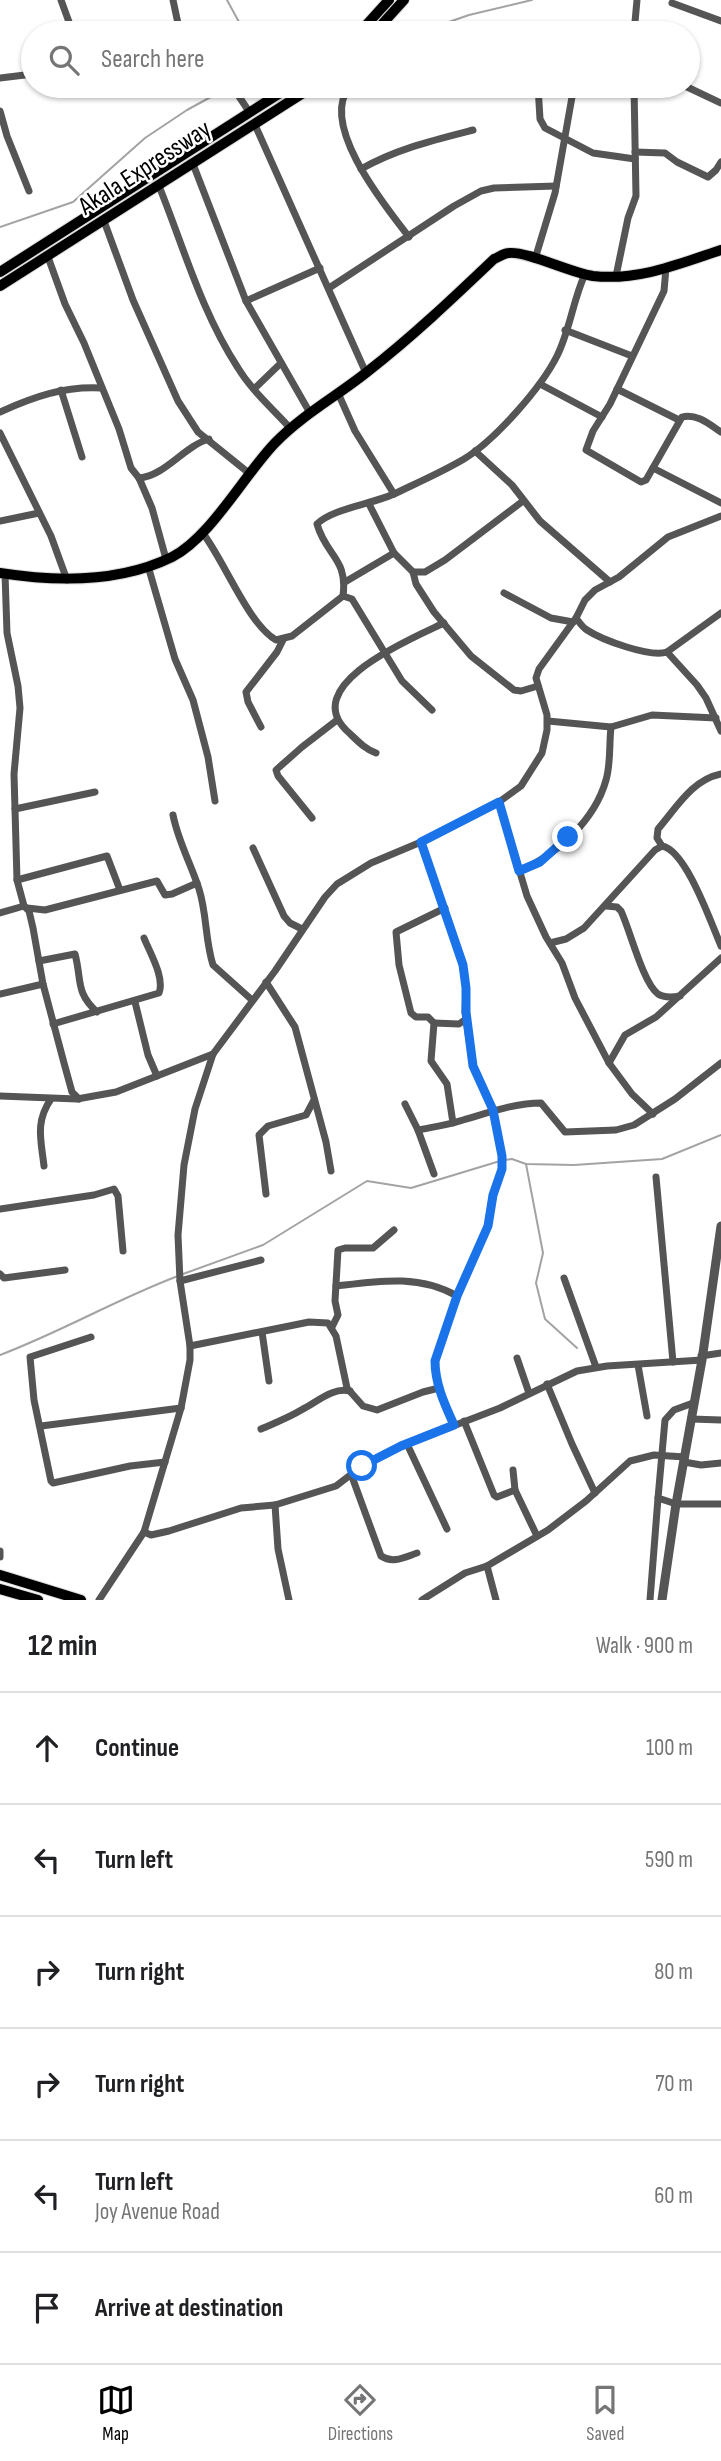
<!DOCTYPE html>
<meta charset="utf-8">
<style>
:root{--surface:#fff;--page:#f6f6f6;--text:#202124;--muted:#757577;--line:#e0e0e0;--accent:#000}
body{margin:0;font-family:"Sofia Sans Condensed",sans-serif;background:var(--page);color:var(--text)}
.stop{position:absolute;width:21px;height:21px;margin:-16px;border:5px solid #1a73e8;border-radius:50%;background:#fff}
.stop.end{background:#1a73e8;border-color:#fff;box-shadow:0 2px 7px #0008}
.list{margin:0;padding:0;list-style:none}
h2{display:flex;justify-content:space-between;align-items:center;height:91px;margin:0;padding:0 28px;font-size:30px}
h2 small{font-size:23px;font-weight:400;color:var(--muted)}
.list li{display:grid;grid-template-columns:46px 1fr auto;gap:21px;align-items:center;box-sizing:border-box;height:112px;padding:0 28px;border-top:2px solid var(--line)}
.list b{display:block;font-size:26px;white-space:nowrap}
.list p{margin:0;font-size:23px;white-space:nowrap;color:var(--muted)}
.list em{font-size:23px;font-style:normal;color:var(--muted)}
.icon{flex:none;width:38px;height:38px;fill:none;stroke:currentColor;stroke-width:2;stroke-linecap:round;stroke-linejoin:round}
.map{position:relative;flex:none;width:721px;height:1600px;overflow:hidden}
.search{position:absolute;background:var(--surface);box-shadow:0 2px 5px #0004;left:21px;right:21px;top:21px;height:77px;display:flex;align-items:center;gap:18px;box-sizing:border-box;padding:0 24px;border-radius:38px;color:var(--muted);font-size:26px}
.sheet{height:763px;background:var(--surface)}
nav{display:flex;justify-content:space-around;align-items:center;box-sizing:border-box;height:98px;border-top:2px solid var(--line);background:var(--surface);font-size:19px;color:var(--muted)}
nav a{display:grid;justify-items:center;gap:4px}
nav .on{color:var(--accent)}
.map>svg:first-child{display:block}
</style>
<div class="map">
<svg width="721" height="1600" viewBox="0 0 721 1600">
<rect width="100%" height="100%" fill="#fff"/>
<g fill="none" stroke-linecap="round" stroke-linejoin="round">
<g stroke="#a3a3a3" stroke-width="2">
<polyline points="227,0 245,33"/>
<polyline points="417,33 469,15 532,0"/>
<polyline points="0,227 73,202 145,138 187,110 229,87"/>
<polyline points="505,1160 512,1159 526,1164 574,1165 662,1159 721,1135"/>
<polyline points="526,1164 543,1253 536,1283 545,1319 577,1348"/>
<polyline points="183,1274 263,1245 367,1181 411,1188 500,1161"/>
<path d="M0 1355C61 1332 117 1299 178 1276"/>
</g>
<g stroke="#dbdbdb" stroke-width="12">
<g id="primary">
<polyline points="359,33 389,0"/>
<polyline points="374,33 404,0"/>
<polyline points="0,272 291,86"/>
<polyline points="0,286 314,86"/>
<path d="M0 573C57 582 119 583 172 557 210 538 245 474 275 443 302 415 337 396 367 372 412 337 453 298 494 259 499 257 504 253 509 253 527 251 571 273 593 276 638 281 679 264 721 250"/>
<polyline points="0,1575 81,1600"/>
<polyline points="0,1589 38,1600"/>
</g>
</g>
<g stroke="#555" stroke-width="7">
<polyline points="61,0 73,33"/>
<polyline points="173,0 180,33"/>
<polyline points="672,3 721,21"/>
<polyline points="634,33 637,0"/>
<polyline points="0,78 33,74"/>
<polyline points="232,86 250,113"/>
<path d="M350 86C318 124 385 206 409 237"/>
<polyline points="538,86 540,119 545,128 593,153 635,159"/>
<polyline points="685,86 721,103"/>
<polyline points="0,111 7,136 29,191"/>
<polyline points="255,125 366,373"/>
<polyline points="635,152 665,153 677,162 708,177 716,170 721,162"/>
<polyline points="193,164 246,301 310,413"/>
<path d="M361 169C396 149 434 140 473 130"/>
<path d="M159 186C184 248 201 311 238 368 252 391 273 409 291 429"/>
<polyline points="104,221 133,300 178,401 198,432 250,474"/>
<polyline points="48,257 65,304 84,343 119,429 131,468 139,478 152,508 166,559"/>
<polyline points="535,259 555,193 572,97 572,86"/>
<path d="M666 268 664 291 610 404 593 431 586 450 641 482 646 480 682 417C696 413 709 424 721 432"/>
<polyline points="616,276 628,218 636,196 634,86"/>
<polyline points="329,288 454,206 481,191 494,188 556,186"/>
<polyline points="246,301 320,268"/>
<polyline points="565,330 632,356"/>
<polyline points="540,384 602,417"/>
<polyline points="254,389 281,363"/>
<polyline points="617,389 679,420"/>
<polyline points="61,390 82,457"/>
<polyline points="338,393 355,431 394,494"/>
<path d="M0 412C33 397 64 386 101 388"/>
<polyline points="0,433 51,536 67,580"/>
<polyline points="475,451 512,485 540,521 610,582"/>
<polyline points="653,468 721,503"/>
<path d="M139 478C165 476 184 446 209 439"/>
<polyline points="369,504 394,553 413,572 416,584 434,612 471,656 514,690 521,691 538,686"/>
<polyline points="0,521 39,513"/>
<path d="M202 532C224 560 248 624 276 640L292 636 343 596"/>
<polyline points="148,566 175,659 193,700 208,757 215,801"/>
<polyline points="413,572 425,572 445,560 523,501"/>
<polyline points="5,574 7,633 18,686 20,708 14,774 17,880 24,906 29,911 33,928 43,984 64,1063 72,1092 79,1099"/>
<polyline points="345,582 394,553"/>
<polyline points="504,593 551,618 573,622"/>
<path d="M343 596C348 558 326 556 317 524 333 508 374 504 396 493 419 482 442 472 464 459 495 440 541 388 557 356 570 330 573 300 585 274"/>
<polyline points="343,596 352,599 402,681 432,710"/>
<path d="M576 618C579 622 583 628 587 630 602 640 651 658 667 652L697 685 706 698 721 731"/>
<polyline points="667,652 721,613"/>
<polyline points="261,727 248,702 246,692 277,652 283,640"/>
<polyline points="611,727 652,715 716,718"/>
<path d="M376 753C363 748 356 739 346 730 300 684 413 638 444 623"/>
<path d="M721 774C692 780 677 807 658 829L657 838 662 846C686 850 711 923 721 946"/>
<polyline points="499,802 527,896 546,937 562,963 575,998 609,1063 632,1094 653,1114"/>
<polyline points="15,809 95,792"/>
<path d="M173 815C178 841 191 864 199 889 207 914 205 940 213 965L252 1000"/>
<polyline points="312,818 278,776 276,770 302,747 337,720"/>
<path d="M421 842 463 965 466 988 465 1012 473 1066 493 1110 502 1155V1169L493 1195 488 1226 457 1296 435 1361C435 1384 444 1405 454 1425"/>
<polyline points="253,848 284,916 290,923 302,929"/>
<path d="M519 871C557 855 595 820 606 780 611 763 609 744 611 727L548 721"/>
<polyline points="17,880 107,856 120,890"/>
<path d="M606 906 617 907 621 911C630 930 643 983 658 994 664 998 674 997 680 996"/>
<polyline points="27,908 45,910 157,881 165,895 172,894 197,883"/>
<polyline points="445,908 396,932 399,965 411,1013 416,1017 428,1017 434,1023 431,1061 447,1084 453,1123"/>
<polyline points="0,913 24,906"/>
<polyline points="550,943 566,939 584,928 655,850 662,846"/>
<path d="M39 961 75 954C82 980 75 992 97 1012"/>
<polyline points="266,982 295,1027 326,1142 331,1171"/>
<polyline points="0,994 43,984"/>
<polyline points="135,1002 148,1055 157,1076"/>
<polyline points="434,1023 459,1024 466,1019"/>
<path d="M53 1024 159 993C165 978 150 953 144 938"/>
<polyline points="609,1063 625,1035 656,1017 721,958"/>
<polyline points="0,1096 77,1099 116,1092 213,1054"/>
<polyline points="405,1104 418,1130 434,1174"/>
<path d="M418 1130C433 1127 448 1125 463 1120 488 1113 514 1103 541 1103L565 1132 616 1130 634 1125 675 1099 721 1063"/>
<path d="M44 1166C41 1140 35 1122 51 1099"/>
<polyline points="656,1177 673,1362"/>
<polyline points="266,1194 259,1135 268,1126 306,1115 314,1100"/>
<polyline points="0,1209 94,1195 114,1189 118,1196 123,1251"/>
<polyline points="0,1274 4,1278 65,1270"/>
<polyline points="564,1278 596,1367"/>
<polyline points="180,1281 261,1260"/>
<path d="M336 1286C378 1281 419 1274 457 1296"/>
<polyline points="332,1327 338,1315 335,1301 338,1250 345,1248 373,1248 394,1230"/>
<polyline points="262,1332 269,1381"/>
<polyline points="91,1337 30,1357 34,1400 51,1481 53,1483 130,1466 165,1462"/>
<polyline points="190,1346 309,1322 328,1323 336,1336 347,1388 363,1406 377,1410 423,1392 439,1388"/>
<polyline points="701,1356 721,1353"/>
<polyline points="517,1358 529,1393"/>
<polyline points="638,1365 647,1416"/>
<polyline points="547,1384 572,1444 595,1493"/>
<polyline points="693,1403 674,1410 665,1420 658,1498 676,1504 721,1504"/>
<polyline points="691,1419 721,1420"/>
<polyline points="464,1421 494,1495 497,1497 515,1490"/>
<polyline points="41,1426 181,1408"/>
<path d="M261 1429C275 1423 290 1417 303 1409 317 1402 333 1387 350 1391"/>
<polyline points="407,1444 447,1529"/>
<polyline points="684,1462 701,1465 721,1463"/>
<polyline points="513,1470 515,1490 537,1536"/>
<path d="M351 1474 381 1556C393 1564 405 1557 417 1553"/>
<polyline points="275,1505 278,1549 289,1600"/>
<polyline points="144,1532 151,1535 169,1531 241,1508 275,1505 336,1486 362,1466 401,1446 500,1408 577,1371 607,1366 702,1360"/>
<polyline points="0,1551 0,1557"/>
<polyline points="487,1566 496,1600"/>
<polyline points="99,1600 144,1532 181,1408 190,1360 190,1346 180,1281 178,1235 184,1165 195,1109 213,1054 275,971 325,897 337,884 371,863 421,842 499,802 521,786 542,753 547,730 547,715 536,678 539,669 576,618 585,600 595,590 619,577 668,537 721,516"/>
<polyline points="422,1600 465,1573 487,1566 548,1530 586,1501 630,1461 654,1455 685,1457"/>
<polyline points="650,1600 658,1498"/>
</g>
<polyline stroke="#555" stroke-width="9" points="662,1600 676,1504 702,1360 721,1226"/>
<use href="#primary" stroke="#000" stroke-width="10"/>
</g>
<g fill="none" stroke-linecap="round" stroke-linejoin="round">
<path stroke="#1a73e8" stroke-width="9" d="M362 1466 401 1446 454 1425C445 1405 435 1384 435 1361L457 1296 488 1226 493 1195 502 1169V1156L493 1110 473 1066 466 1012V988L463 965 421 842 499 802 519 871 540 862 568 837"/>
</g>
<g text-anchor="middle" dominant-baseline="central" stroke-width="5" stroke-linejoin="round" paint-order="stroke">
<g font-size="26" fill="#000" stroke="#fff">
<text transform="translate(145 168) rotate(-33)">Akala Expressway</text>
</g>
</g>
</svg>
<div class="stop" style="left:362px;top:1466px"></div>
<div class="stop end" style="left:568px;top:837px"></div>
<div class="search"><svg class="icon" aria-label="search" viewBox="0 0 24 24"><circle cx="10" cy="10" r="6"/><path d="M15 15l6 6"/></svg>Search here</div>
</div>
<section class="sheet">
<h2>12 min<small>Walk · 900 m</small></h2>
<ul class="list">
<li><svg class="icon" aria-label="ahead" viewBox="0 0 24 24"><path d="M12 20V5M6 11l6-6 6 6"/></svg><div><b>Continue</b></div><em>100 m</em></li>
<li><svg class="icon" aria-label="left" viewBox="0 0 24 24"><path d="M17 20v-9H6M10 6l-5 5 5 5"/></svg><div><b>Turn left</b></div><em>590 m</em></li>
<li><svg class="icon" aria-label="right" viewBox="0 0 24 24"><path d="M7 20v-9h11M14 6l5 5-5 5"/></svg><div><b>Turn right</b></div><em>80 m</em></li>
<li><svg class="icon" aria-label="right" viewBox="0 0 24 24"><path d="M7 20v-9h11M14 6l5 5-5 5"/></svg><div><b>Turn right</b></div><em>70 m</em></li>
<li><svg class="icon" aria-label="left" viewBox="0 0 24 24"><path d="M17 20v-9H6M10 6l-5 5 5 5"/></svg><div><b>Turn left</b><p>Joy Avenue Road</p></div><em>60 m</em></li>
<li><svg class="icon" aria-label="arrive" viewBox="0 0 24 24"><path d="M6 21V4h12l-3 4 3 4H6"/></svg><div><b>Arrive at destination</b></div></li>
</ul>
</section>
<nav>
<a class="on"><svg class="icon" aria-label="map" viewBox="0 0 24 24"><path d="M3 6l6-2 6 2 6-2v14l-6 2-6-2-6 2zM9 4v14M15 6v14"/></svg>Map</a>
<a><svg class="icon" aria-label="directions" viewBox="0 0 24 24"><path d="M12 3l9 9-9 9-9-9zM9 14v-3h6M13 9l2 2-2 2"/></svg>Directions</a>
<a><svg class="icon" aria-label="saved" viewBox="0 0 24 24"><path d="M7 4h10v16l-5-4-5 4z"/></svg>Saved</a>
</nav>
